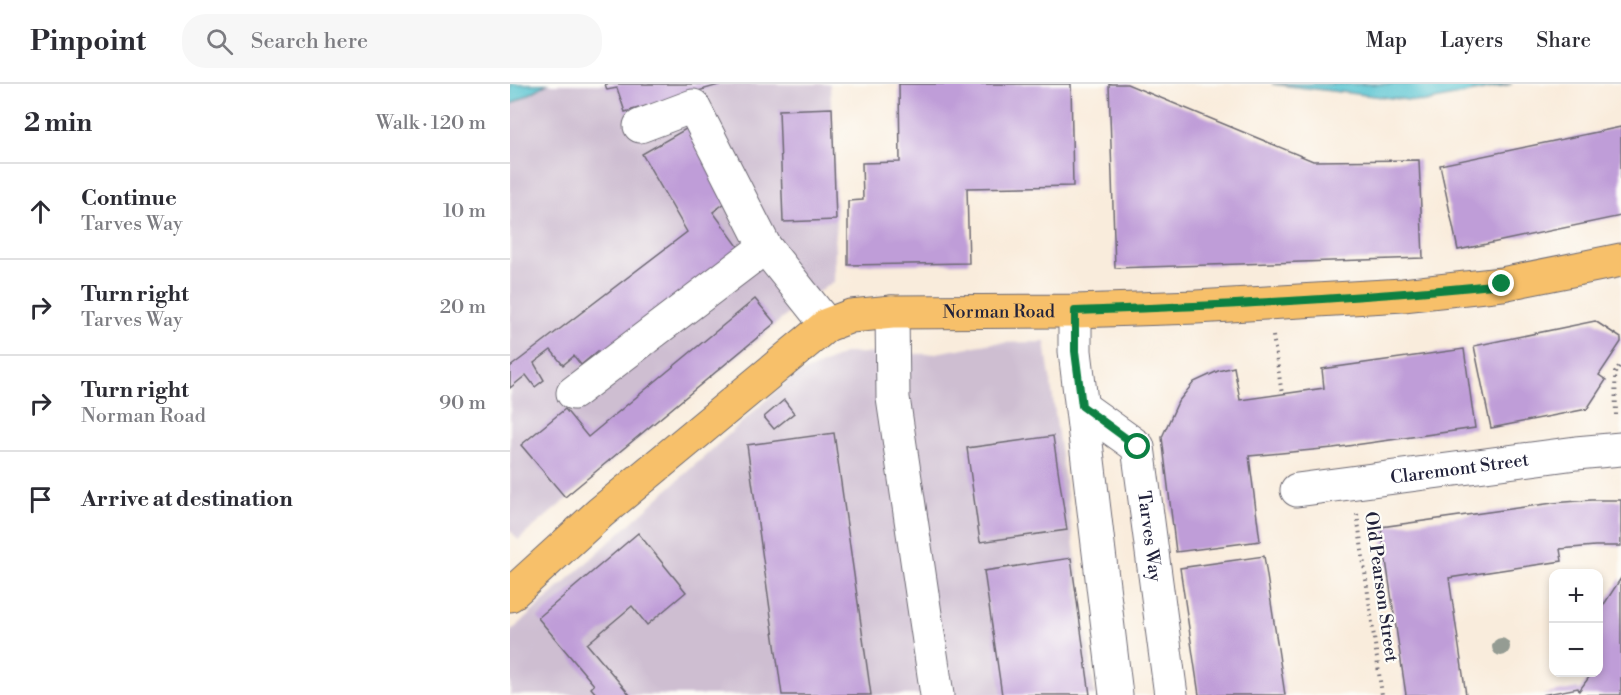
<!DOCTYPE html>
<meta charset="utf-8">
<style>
:root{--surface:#fff;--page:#f7f7f7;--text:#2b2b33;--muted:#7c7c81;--line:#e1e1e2}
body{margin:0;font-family:"Libre Bodoni",serif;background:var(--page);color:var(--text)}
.controls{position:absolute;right:18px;bottom:18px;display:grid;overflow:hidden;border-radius:12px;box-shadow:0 3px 9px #0003}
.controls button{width:54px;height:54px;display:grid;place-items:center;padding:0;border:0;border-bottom:2px solid var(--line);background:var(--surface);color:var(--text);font:30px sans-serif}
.stop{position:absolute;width:18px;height:18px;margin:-14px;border:4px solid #0b8043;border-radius:50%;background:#fff}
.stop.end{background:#0b8043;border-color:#fff;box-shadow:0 2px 6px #0008}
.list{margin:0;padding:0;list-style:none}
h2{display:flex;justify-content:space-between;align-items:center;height:78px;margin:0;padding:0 24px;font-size:26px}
h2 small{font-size:20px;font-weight:400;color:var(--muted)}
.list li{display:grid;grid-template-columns:39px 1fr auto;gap:18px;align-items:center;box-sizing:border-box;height:96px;padding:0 24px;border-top:2px solid var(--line)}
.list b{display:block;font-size:22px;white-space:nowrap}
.list p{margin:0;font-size:20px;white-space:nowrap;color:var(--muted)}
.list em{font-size:20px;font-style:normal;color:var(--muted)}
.icon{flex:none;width:33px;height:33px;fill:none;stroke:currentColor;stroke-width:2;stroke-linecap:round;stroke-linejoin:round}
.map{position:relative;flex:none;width:1111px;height:611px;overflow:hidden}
header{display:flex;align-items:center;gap:36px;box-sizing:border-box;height:84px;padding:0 30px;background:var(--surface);border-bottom:2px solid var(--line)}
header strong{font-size:28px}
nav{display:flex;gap:33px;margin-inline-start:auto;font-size:21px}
.search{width:420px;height:54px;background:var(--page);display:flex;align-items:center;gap:15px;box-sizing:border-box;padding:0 21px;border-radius:24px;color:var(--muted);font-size:22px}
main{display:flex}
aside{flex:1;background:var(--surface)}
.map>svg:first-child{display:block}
</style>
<header>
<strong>Pinpoint</strong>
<div class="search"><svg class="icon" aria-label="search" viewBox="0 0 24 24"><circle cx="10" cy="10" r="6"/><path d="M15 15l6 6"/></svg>Search here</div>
<nav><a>Map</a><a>Layers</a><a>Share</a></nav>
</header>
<main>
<aside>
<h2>2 min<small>Walk · 120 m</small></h2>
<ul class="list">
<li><svg class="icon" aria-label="ahead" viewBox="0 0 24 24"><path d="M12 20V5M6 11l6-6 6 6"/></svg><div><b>Continue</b><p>Tarves Way</p></div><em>10 m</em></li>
<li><svg class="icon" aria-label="right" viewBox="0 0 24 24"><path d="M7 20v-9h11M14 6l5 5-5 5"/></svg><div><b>Turn right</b><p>Tarves Way</p></div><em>20 m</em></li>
<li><svg class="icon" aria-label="right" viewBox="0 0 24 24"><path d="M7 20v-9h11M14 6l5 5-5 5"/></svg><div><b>Turn right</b><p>Norman Road</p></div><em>90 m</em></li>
<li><svg class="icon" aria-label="arrive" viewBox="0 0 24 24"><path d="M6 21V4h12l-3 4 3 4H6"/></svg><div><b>Arrive at destination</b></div></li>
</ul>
</aside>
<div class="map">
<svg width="1111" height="611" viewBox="0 0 1111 611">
<rect width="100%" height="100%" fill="#fdfcf7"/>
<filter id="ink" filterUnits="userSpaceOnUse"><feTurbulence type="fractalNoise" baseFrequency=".0167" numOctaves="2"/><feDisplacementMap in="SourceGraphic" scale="12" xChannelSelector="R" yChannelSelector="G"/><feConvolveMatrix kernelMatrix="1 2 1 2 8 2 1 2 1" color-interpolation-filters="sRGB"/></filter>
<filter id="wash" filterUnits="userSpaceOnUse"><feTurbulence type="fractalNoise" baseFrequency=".008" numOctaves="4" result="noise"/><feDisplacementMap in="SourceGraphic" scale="24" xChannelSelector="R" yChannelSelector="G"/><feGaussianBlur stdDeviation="1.35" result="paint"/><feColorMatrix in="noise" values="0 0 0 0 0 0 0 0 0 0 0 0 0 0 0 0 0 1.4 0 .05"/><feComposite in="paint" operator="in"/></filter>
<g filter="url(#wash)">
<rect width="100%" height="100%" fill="#f9ecdc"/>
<g fill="#cebed1">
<polygon points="37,0 320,0 326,136 324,198 296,215 8,456 0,446 0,21"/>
<polygon points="535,258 585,611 0,611 0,548 281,294 336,269 420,270 482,259"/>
</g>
<g fill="#58c4d1" stroke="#3d7386" stroke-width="1.5">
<polygon points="0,0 37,0 0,21"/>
<polygon points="762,0 1002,0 915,18"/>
</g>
<g id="blocks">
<g fill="#bf9dd8">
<polygon points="95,0 208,0 209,1 115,28 107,4 97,6"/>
<polygon points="389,0 561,0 563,102 457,104 459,179 338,181 338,117 353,116 352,79 390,78"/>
<polygon points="599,0 617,0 803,77 909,76 913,174 605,184"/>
<polygon points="322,24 326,136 273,138 269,26"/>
<polygon points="181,42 223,113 203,128 230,165 91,272 88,267 71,281 64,272 53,281 41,266 24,279 34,296 25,303 16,291 0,304 0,283 177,148 132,70"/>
<polygon points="1111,43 1111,132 948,166 930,81"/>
<polygon points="245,215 265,239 55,413 11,361 55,325 78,353"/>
<polygon points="1085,237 1111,254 1111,258 1089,291 1096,296 1077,325 981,344 964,262"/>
<polygon points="954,265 965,344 823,364 739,372 750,457 666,468 652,353 668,318 684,298 708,287 724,283 730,316 814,304 812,285"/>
<polygon points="274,316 284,329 264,345 254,333"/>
<polygon points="324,349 361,611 272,611 237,361"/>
<polygon points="543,352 557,446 470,458 457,364"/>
<polygon points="1081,416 1111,416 1111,462 1085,462 1050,465 1052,477 939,494 956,611 896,611 871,443 1043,419"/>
<polygon points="128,449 176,508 137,541 122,522 77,560 120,611 87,611 81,604 84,601 28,534"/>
<polygon points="754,472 775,611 689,611 670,484"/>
<polygon points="561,474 580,611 492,611 474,487"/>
<polygon points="1111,494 1111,611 1032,611 1068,604 1069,607 1080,592 1075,588 1089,588 1089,528"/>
</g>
</g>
</g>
<g filter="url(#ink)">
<use href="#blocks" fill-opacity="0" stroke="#6d6973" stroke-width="1.5"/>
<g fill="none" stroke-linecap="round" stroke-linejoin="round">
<g stroke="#6d6973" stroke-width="35">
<g id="minor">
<polyline points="130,42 183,22 255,163"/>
<polyline points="565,227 565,267 606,611"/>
<polyline points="382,228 383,314 427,611"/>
<polyline points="63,309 255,163 317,241"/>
<path id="s1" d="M572 323 628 363 661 611"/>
<path id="s2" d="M787 406 1066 369 1111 365"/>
</g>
</g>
<g stroke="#6d6973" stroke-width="35">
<g id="major">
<path id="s3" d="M0 511 90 429 317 241 341 232 382 228 565 227 686 223 893 211 992 200 1111 176"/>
</g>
</g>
<g stroke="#6d6973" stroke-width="4" stroke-dasharray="1.5 4.5" stroke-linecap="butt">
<polyline points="763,252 772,310"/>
<polyline points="1106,331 1105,289 1111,279"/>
<polyline points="847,430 872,611"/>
</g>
<use href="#minor" stroke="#fff" stroke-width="33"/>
<use href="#major" stroke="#f7c06b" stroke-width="33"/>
</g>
<circle fill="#959c93" cx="991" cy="563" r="9"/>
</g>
<g fill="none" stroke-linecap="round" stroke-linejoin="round" filter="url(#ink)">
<path stroke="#0b8043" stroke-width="8" d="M628 363 572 322 565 267V227C707 222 850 215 992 200"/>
</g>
<g text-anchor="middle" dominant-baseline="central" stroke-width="4.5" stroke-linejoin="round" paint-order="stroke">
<g font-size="18" fill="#22223b" stroke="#fdfcf7">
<text stroke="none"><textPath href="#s3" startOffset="590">Norman Road</textPath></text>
<text stroke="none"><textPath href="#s2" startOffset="164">Claremont Street</textPath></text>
<text stroke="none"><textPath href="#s1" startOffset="159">Tarves Way</textPath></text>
<text transform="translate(871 503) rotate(82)">Old Pearson Street</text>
</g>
</g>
</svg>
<div class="controls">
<button>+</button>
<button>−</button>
</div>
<div class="stop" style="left:628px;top:363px"></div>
<div class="stop end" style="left:992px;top:200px"></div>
</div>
</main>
